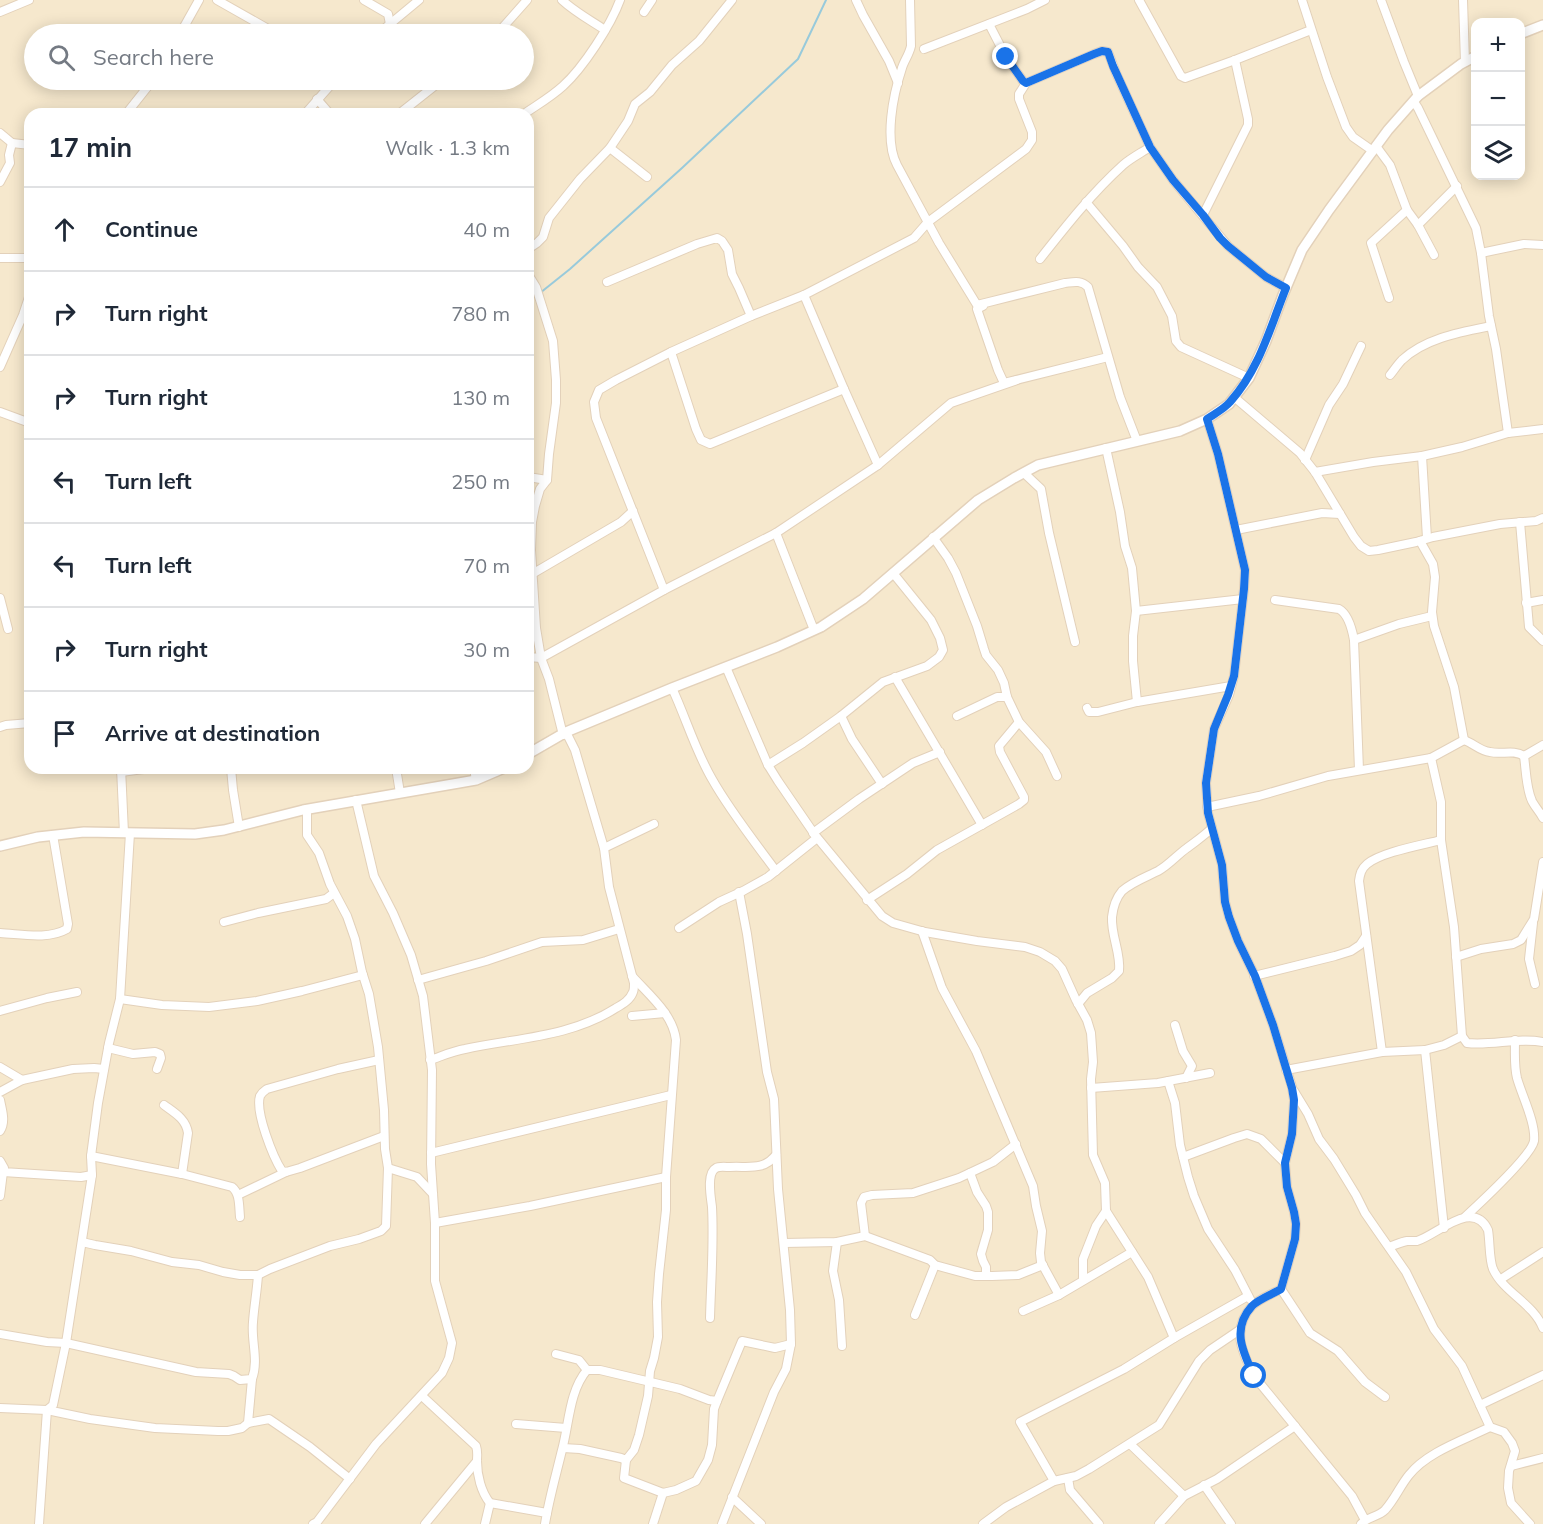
<!DOCTYPE html>
<meta charset="utf-8">
<style>
:root{--surface:#fff;--page:#f6f6f7;--text:#1f2937;--muted:#747a83;--line:#e0e1e3}
body{margin:0;font-family:Mulish,sans-serif;background:var(--page);color:var(--text)}
.controls{position:absolute;right:18px;top:18px;display:grid;overflow:hidden;border-radius:12px;box-shadow:0 3px 15px #0003}
.controls button{width:54px;height:54px;display:grid;place-items:center;padding:0;border:0;border-bottom:2px solid var(--line);background:var(--surface);color:var(--text);font:30px sans-serif}
.stop{position:absolute;width:18px;height:18px;margin:-14px;border:4px solid #1a73e8;border-radius:50%;background:#fff}
.stop.end{background:#1a73e8;border-color:#fff;box-shadow:0 2px 6px #0008}
.list{margin:0;padding:0;list-style:none}
h2{display:flex;justify-content:space-between;align-items:center;height:78px;margin:0;padding:0 24px;font-size:26px}
h2 small{font-size:20px;font-weight:400;color:var(--muted)}
.list li{display:grid;grid-template-columns:39px 1fr auto;gap:18px;align-items:center;box-sizing:border-box;height:84px;padding:0 24px;border-top:2px solid var(--line)}
.list b{display:block;font-size:22px;white-space:nowrap}
.list em{font-size:20px;font-style:normal;color:var(--muted)}
.icon{flex:none;width:33px;height:33px;fill:none;stroke:currentColor;stroke-width:2;stroke-linecap:round;stroke-linejoin:round}
.map{position:relative;flex:none;width:1543px;height:1524px;overflow:hidden}
.search{position:absolute;background:var(--surface);box-shadow:0 3px 15px #0003;left:24px;top:24px;width:510px;height:66px;display:flex;align-items:center;gap:15px;box-sizing:border-box;padding:0 21px;border-radius:33px;color:var(--muted);font-size:22px}
.panel{position:absolute;background:var(--surface);box-shadow:0 3px 15px #0003;left:24px;top:108px;width:510px;height:666px;border-radius:18px}
.map>svg:first-child{display:block}
</style>
<div class="map">
<svg width="1543" height="1524" viewBox="0 0 1543 1524">
<rect width="100%" height="100%" fill="#fef5df"/>
<path fill="#f6e8cd" fill-rule="evenodd" d="M0 0H1543V1524H0ZM1476 22H1520V176H1476ZM34 34H524V80H34ZM30 114H528V768H30Z"/>
<g fill="none" stroke-linecap="round" stroke-linejoin="round">
<g stroke="#98cadb" stroke-width="2">
<polyline points="540,293 570,269 682,168 798,59 826,0"/>
<polyline points="528,302 535,296"/>
</g>
<g stroke="#e3d1ba" stroke-width="10">
<g id="minor">
<polyline points="217,0 277,34"/>
<polyline points="364,0 388,14 390,24"/>
<path d="M562 0C575 12 590 20 605 30"/>
<polyline points="856,0 863,15 889,61 898,83"/>
<path d="M910 0 911 46C909 55 904 61 902 68 893 95 884 140 897 165L939 243 977 305 1065 283C1074 282 1081 280 1088 287L1120 397 1137 441"/>
<polyline points="1139,0 1181,76 1185,78 1235,60 1311,30"/>
<polyline points="1302,0 1327,77 1346,127 1353,137 1373,151"/>
<polyline points="1381,0 1404,62 1418,96"/>
<polyline points="1463,0 1465,62"/>
<polyline points="0,12 29,0"/>
<polyline points="644,12 652,0"/>
<polyline points="989,24 1006,57 1023,81 1026,83 1094,54 1102,51 1108,52 1116,73 1150,147 1173,180 1228,246 1266,277 1286,288"/>
<polyline points="180,34 199,0"/>
<polyline points="378,34 419,0"/>
<polyline points="497,34 527,0"/>
<polyline points="924,49 1027,9 1045,0"/>
<polyline points="317,99 330,114"/>
<polyline points="1414,102 1418,108 1476,228 1481,253 1489,316 1496,349 1508,433"/>
<polyline points="126,114 153,80"/>
<polyline points="305,114 335,80"/>
<polyline points="399,114 442,80"/>
<path d="M524 114C537 105 551 97 563 86 583 68 611 25 620 0"/>
<polyline points="0,133 12,143 30,145"/>
<polyline points="1376,146 1390,165 1407,210 1418,225 1434,255"/>
<polyline points="610,148 647,177"/>
<polyline points="0,182 10,163 9,155 12,143"/>
<polyline points="1086,202 1123,246 1138,267 1157,287 1172,316 1176,341 1181,347 1249,378"/>
<polyline points="1203,215 1248,125 1248,119 1235,60"/>
<polyline points="1418,225 1457,186"/>
<polyline points="528,249 537,243 543,237 549,218 580,179 610,148 628,121 635,104 650,92 672,65 699,41 732,0"/>
<polyline points="1481,253 1524,244 1543,245"/>
<polyline points="0,258 30,258"/>
<path d="M1040 259C1066 226 1092 193 1123 165 1131 158 1141 153 1150 147"/>
<polyline points="528,274 536,287 553,341 556,380 556,403 549,454 547,480 540,489 535,506 532,522 531,550 536,628 541,658 549,679 563,735"/>
<polyline points="607,282 697,244 717,238 722,241 728,250 732,274 739,288 751,316"/>
<polyline points="804,295 844,389 878,465"/>
<polyline points="1389,298 1371,243 1407,210"/>
<polyline points="983,306 977,309 998,370 1004,383 1108,357"/>
<polyline points="671,352 696,429 701,440 710,444 844,389"/>
<polyline points="0,367 23,315 30,294"/>
<path d="M1390 375C1394 370 1398 364 1402 360 1425 338 1461 332 1491 326"/>
<polyline points="1234,397 1300,453 1315,472 1354,537 1361,546 1369,551 1378,550 1416,542 1433,537 1500,524 1536,521 1543,518"/>
<polyline points="0,412 30,423"/>
<path d="M1207 419 1218 454 1245 570 1244 589 1234 676 1229 695 1214 729 1206 783 1208 813 1222 865 1225 902 1229 917 1238 941 1255 976 1273 1025 1292 1087 1294 1100 1292 1134 1285 1163 1287 1187 1294 1212 1296 1224 1295 1239 1281 1289C1272 1294 1259 1299 1252 1306 1231 1329 1242 1352 1254 1376L1352 1496 1365 1520"/>
<polyline points="1106,448 1120,512 1125,546 1132,568 1136,611 1133,636 1133,661 1137,702"/>
<polyline points="1422,456 1427,538"/>
<polyline points="1305,460 1329,405 1343,384 1361,346"/>
<polyline points="1315,472 1373,462 1422,456 1462,447 1508,433 1543,429"/>
<polyline points="1024,473 1041,489 1049,533 1075,642"/>
<polyline points="528,477 547,480"/>
<polyline points="1520,522 1529,627 1543,641"/>
<polyline points="1236,530 1322,513 1340,514"/>
<polyline points="776,533 814,630"/>
<polyline points="933,537 948,558 956,573 977,626 984,649 986,655 998,670 1004,683 1007,697 1019,722 1046,752 1057,776"/>
<polyline points="1420,541 1433,564 1435,577 1432,612 1434,626 1454,687 1464,740"/>
<polyline points="532,574 621,522 633,511"/>
<polyline points="664,590 596,418 594,402 599,390 616,380 671,352 751,316 804,295 914,238 928,222 1026,149 1032,140 1032,132 1019,99 1019,94 1026,83"/>
<polyline points="0,598 8,629"/>
<path d="M1275 600 1339 609C1348 614 1352 629 1354 640L1359 770"/>
<polyline points="1526,603 1543,600"/>
<polyline points="1136,611 1243,599"/>
<polyline points="1354,640 1399,624 1432,616"/>
<polyline points="528,657 541,658 664,590 776,533 878,465 951,403 1017,380"/>
<polyline points="726,667 768,765 778,781 815,835 882,916 893,923 925,932 977,941 1025,947 1040,952 1055,961 1062,969 1076,1000 1087,1020 1091,1033 1093,1062 1091,1079 1093,1155 1105,1183 1106,1211 1148,1277 1174,1338"/>
<polyline points="895,677 982,825"/>
<path d="M672 688C686 718 695 750 712 779 730 811 754 841 776 871"/>
<polyline points="1087,708 1089,712 1098,712 1137,702 1231,686"/>
<polyline points="841,716 852,739 882,784"/>
<polyline points="957,716 997,697 1007,697"/>
<polyline points="0,727 6,725 30,723"/>
<path d="M1464 740C1473 743 1480 751 1490 752 1502 755 1513 749 1524 756"/>
<path d="M1524 756C1526 770 1526 788 1532 801 1535 807 1540 812 1543 818"/>
<polyline points="1524,756 1543,745"/>
<path d="M1431 758 1441 802V840L1454 927 1462 1036 1467 1043C1492 1046 1518 1037 1543 1042"/>
<polyline points="768,765 803,743 841,716 883,682 927,666 939,657 943,650 940,638 931,620 893,573"/>
<polyline points="121,768 124,833"/>
<polyline points="231,768 233,790 239,827"/>
<polyline points="396,768 400,793"/>
<polyline points="474,768 476,780"/>
<polyline points="121,772 151,768"/>
<polyline points="1207,807 1259,796 1328,776 1431,758 1464,740"/>
<polyline points="813,833 859,799 913,763 940,752"/>
<polyline points="604,848 654,824"/>
<polyline points="867,900 907,874 937,850 1019,804 1024,800 1024,797 1000,752 999,746 1019,722"/>
<polyline points="224,922 258,913 326,899 334,893"/>
<polyline points="1533,923 1529,959 1535,984"/>
<polyline points="679,928 719,902 743,891 768,877 817,838"/>
<polyline points="922,931 942,988 976,1051 1033,1186 1036,1206 1042,1231 1040,1253 1041,1262 1059,1295"/>
<path d="M0 933C21 934 48 940 67 929L68 924 53 835"/>
<polyline points="1456,957 1481,949 1513,944 1521,940 1534,919 1543,862"/>
<polyline points="1254,976 1335,956 1351,951 1360,945 1366,936"/>
<polyline points="418,980 486,961 542,942 583,940 619,929"/>
<polyline points="120,999 162,1005 209,1007 257,1001 302,991 363,975"/>
<path d="M1078 1004 1087 993 1112 978 1119 971C1121 953 1111 936 1112 917 1113 908 1116 898 1122 891 1132 882 1146 877 1158 871 1169 865 1177 855 1187 848 1196 841 1204 836 1212 828"/>
<polyline points="0,1011 47,998 77,992"/>
<polyline points="632,1016 665,1013"/>
<polyline points="1175,1025 1183,1051 1192,1066 1186,1078"/>
<polyline points="108,1048 133,1054 155,1052 160,1054 161,1058 157,1069"/>
<polyline points="1425,1050 1444,1228"/>
<path d="M1382 1052 1359 881C1360 874 1361 869 1367 864 1381 852 1422 845 1441 840"/>
<path d="M379 1060 338 1069 267 1089C264 1091 262 1092 260 1096 255 1112 273 1157 282 1171L286 1172 300 1168 384 1136"/>
<path d="M430 1060C442 1056 453 1051 465 1049 516 1038 571 1037 616 1008 623 1004 630 1000 633 992 634 990 634 986 634 983L609 887 604 848 575 750 566 732"/>
<polyline points="0,1067 22,1080"/>
<polyline points="1286,1070 1382,1052 1425,1050 1444,1045 1462,1036"/>
<polyline points="1168,1081 1175,1103 1180,1145 1188,1177 1194,1196 1208,1229 1235,1270 1250,1299"/>
<polyline points="1091,1088 1158,1083 1210,1073"/>
<polyline points="1294,1091 1308,1114 1319,1139 1334,1159 1356,1195 1365,1213 1376,1229 1406,1272 1434,1329 1462,1366 1490,1427 1504,1432 1512,1443 1515,1451 1509,1471 1508,1488 1511,1503 1530,1524"/>
<polyline points="0,1092 22,1080 73,1069 94,1068 104,1069"/>
<path d="M0 1100C2 1111 6 1121 0 1131"/>
<path d="M164 1105C175 1113 186 1119 188 1133L182 1174"/>
<polyline points="431,1153 671,1095"/>
<path d="M91 1156 182 1174 232 1187C240 1193 239 1207 240 1217"/>
<polyline points="1183,1157 1234,1138 1247,1134 1261,1139 1285,1163"/>
<polyline points="0,1161 4,1168 3,1172 81,1177 92,1175"/>
<polyline points="388,1168 417,1177 433,1194"/>
<polyline points="970,1173 977,1192 986,1206 988,1212 988,1230 981,1254 983,1261 986,1267 986,1276"/>
<polyline points="238,1195 286,1172"/>
<polyline points="0,1196 3,1172"/>
<path d="M1465 1217C1478 1205 1531 1156 1534 1141 1536 1123 1522 1096 1517 1078 1514 1066 1515 1053 1515 1040"/>
<polyline points="435,1223 530,1206 666,1177"/>
<polyline points="865,1236 861,1203 864,1197 872,1195 913,1193 959,1178 993,1162 1016,1144"/>
<polyline points="82,1242 95,1245 131,1251 172,1262 199,1265 223,1272 240,1275 258,1275 270,1269 330,1246 359,1239 381,1231 386,1226 388,1168 385,1149 384,1110 378,1047 369,994 362,972 355,939 347,916 330,884 319,853 307,835 307,809"/>
<polyline points="837,1242 833,1271 839,1300 842,1346"/>
<polyline points="784,1243 837,1242 865,1236 930,1260 935,1265 975,1276 992,1276 1018,1275 1043,1265"/>
<path d="M1389 1247C1395 1245 1401 1242 1407 1241 1408 1241 1416 1241 1417 1241 1437 1235 1473 1198 1488 1230 1490 1241 1489 1259 1493 1269 1504 1293 1533 1303 1543 1328"/>
<polyline points="1501,1279 1543,1252"/>
<polyline points="1083,1280 1083,1259 1096,1226 1106,1211"/>
<polyline points="1281,1289 1310,1333 1338,1351 1365,1382 1385,1397"/>
<polyline points="1023,1311 1059,1295 1132,1252"/>
<polyline points="915,1315 935,1265"/>
<path d="M710 1318C711 1281 714 1244 712 1207 711 1198 706 1173 716 1168 719 1166 726 1167 730 1167 749 1166 763 1171 776 1155"/>
<path d="M0 1334 47 1342 66 1343 196 1372 229 1374 234 1376 240 1380 252 1379C259 1360 251 1341 253 1322 254 1307 257 1291 258 1275"/>
<polyline points="556,1354 579,1360 587,1370"/>
<path d="M422 1396 476 1446C478 1452 477 1455 477 1461 477 1475 481 1492 490 1503L547 1513"/>
<polyline points="1480,1405 1543,1375"/>
<polyline points="0,1408 47,1410 90,1419 155,1428 218,1431 228,1431 242,1428 248,1423 269,1419 310,1447 350,1479"/>
<polyline points="248,1423 252,1379"/>
<polyline points="516,1424 566,1428"/>
<polyline points="1130,1444 1184,1496"/>
<path d="M563 1448 580 1449 621 1458 626 1460 634 1450 639 1435 648 1396 650 1371 654 1358 658 1337 657 1302 659 1274 666 1210V1177L676 1040C673 1014 649 995 632 976"/>
<polyline points="626,1460 624,1478 663,1493 676,1490 696,1481 708,1460 712,1445 714,1409 717,1401"/>
<polyline points="1511,1466 1543,1458"/>
<polyline points="1068,1478 1070,1490 1099,1524"/>
<polyline points="1054,1481 1020,1422 1124,1369 1174,1338 1248,1296"/>
<polyline points="1204,1485 1231,1524"/>
<polyline points="732,1497 761,1524"/>
<polyline points="39,1524 47,1410 53,1405 66,1343 92,1175 91,1156 98,1103 109,1043 120,999 130,833"/>
<polyline points="313,1524 317,1522 376,1444 442,1373 449,1358 452,1343 435,1281 435,1223 431,1164 432,1070 423,996 411,955 393,913 374,876 356,800"/>
<polyline points="425,1524 477,1461"/>
<polyline points="485,1524 490,1503"/>
<path d="M545 1524C549 1499 556 1475 562 1450 569 1425 569 1391 587 1370H600L680 1389 709 1400 717 1401 742 1341 775 1348 791 1344"/>
<polyline points="653,1524 663,1493"/>
<polyline points="722,1524 774,1392 786,1369 791,1344 790,1310 778,1189 774,1099 767,1072 747,934 739,892"/>
<polyline points="983,1524 1006,1507 1054,1481 1076,1476 1089,1469 1159,1425 1199,1361 1210,1350 1241,1329"/>
<polyline points="1159,1524 1184,1496 1217,1479 1295,1426"/>
<path d="M1361 1524C1367 1517 1378 1517 1385 1510 1395 1499 1400 1486 1409 1475 1427 1452 1464 1440 1490 1427"/>
</g>
</g>
<g stroke="#e3d1ba" stroke-width="12">
<g id="tertiary">
<polyline points="1520,34 1543,25"/>
<polyline points="528,754 566,732 672,688 777,647 821,627 863,599 978,500 1014,478 1038,465 1180,431 1207,419 1229,404 1249,378 1266,341 1283,295 1302,250 1329,210 1388,130 1418,96 1461,64 1476,56"/>
<polyline points="0,846 38,837 84,832 195,834 224,830 303,810 476,780 504,768"/>
</g>
</g>
<use href="#minor" stroke="#fff" stroke-width="8"/>
<use href="#tertiary" stroke="#fff" stroke-width="9"/>
</g>
<g fill="none" stroke-linecap="round" stroke-linejoin="round">
<path stroke="#1a73e8" stroke-width="8" d="M1006 57 1023 81 1026 83 1094 54 1102 51 1108 52 1113 66 1150 147 1173 180 1203 215 1220 238 1228 246 1266 277 1286 288C1270 328 1259 370 1230 402 1224 409 1214 414 1207 419L1218 454 1245 570 1244 589 1234 676 1228 695 1214 729 1206 783 1208 813 1222 865 1225 902 1229 917 1238 941 1255 976 1273 1025 1292 1088 1294 1100 1292 1134 1285 1163 1287 1187 1294 1212 1296 1224 1295 1239 1281 1289C1273 1294 1259 1299 1252 1306 1231 1329 1243 1352 1254 1376"/>
</g>
</svg>
<div class="controls">
<button>+</button>
<button>−</button>
<button><svg class="icon" aria-label="layers" viewBox="0 0 24 24"><path d="M12 4l9 5-9 5-9-5zM3 14l9 5 9-5"/></svg></button>
</div>
<div class="stop" style="left:1254px;top:1376px"></div>
<div class="stop end" style="left:1006px;top:57px"></div>
<div class="search"><svg class="icon" aria-label="search" viewBox="0 0 24 24"><circle cx="10" cy="10" r="6"/><path d="M15 15l6 6"/></svg>Search here</div>
<section class="panel">
<h2>17 min<small>Walk · 1.3 km</small></h2>
<ul class="list">
<li><svg class="icon" aria-label="ahead" viewBox="0 0 24 24"><path d="M12 20V5M6 11l6-6 6 6"/></svg><div><b>Continue</b></div><em>40 m</em></li>
<li><svg class="icon" aria-label="right" viewBox="0 0 24 24"><path d="M7 20v-9h11M14 6l5 5-5 5"/></svg><div><b>Turn right</b></div><em>780 m</em></li>
<li><svg class="icon" aria-label="right" viewBox="0 0 24 24"><path d="M7 20v-9h11M14 6l5 5-5 5"/></svg><div><b>Turn right</b></div><em>130 m</em></li>
<li><svg class="icon" aria-label="left" viewBox="0 0 24 24"><path d="M17 20v-9H6M10 6l-5 5 5 5"/></svg><div><b>Turn left</b></div><em>250 m</em></li>
<li><svg class="icon" aria-label="left" viewBox="0 0 24 24"><path d="M17 20v-9H6M10 6l-5 5 5 5"/></svg><div><b>Turn left</b></div><em>70 m</em></li>
<li><svg class="icon" aria-label="right" viewBox="0 0 24 24"><path d="M7 20v-9h11M14 6l5 5-5 5"/></svg><div><b>Turn right</b></div><em>30 m</em></li>
<li><svg class="icon" aria-label="arrive" viewBox="0 0 24 24"><path d="M6 21V4h12l-3 4 3 4H6"/></svg><div><b>Arrive at destination</b></div></li>
</ul>
</section>
</div>
